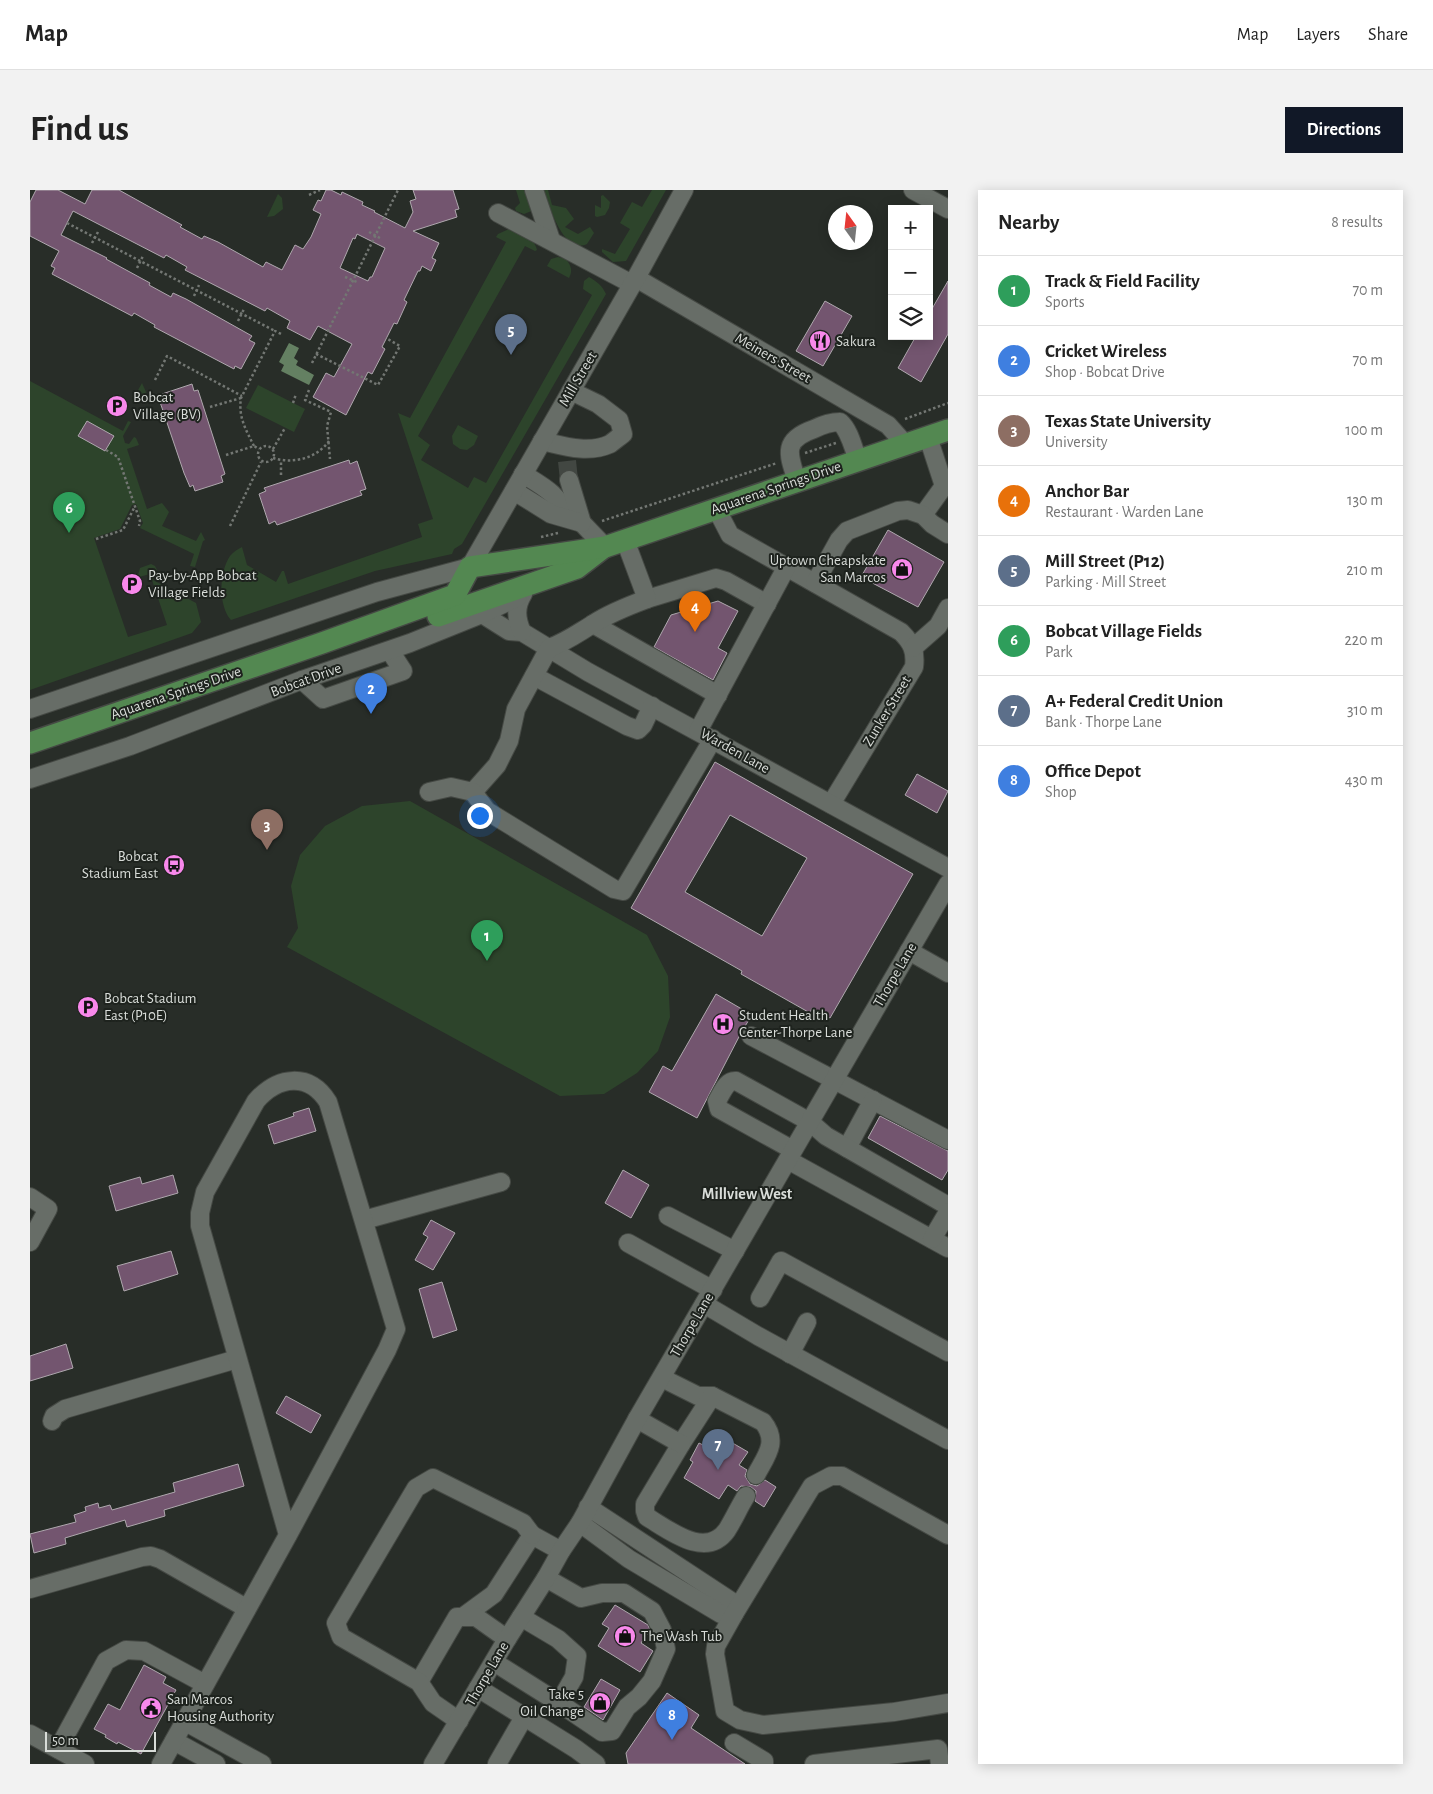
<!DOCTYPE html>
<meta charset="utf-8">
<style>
:root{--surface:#fff;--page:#f2f2f2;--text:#222;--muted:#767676;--line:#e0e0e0;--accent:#111827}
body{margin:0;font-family:"Alegreya Sans",sans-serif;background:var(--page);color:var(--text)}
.controls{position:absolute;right:15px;top:15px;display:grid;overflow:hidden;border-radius:0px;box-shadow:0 2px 12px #0003}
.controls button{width:45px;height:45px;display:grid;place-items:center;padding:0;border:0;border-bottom:1px solid var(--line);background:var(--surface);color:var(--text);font:25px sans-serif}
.compass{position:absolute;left:798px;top:15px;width:45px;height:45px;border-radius:50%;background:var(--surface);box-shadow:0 2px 12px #0003;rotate:345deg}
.scale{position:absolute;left:15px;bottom:12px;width:111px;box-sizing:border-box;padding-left:5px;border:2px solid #d8dcd8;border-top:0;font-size:14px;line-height:18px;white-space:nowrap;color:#d8dcd8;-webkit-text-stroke:4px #1e231e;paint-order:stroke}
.you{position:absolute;left:449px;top:625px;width:18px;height:18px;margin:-12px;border:4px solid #fff;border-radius:50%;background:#1a73e8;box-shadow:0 0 0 8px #1a73e833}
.badge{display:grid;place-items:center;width:32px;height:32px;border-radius:50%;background:var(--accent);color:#fff;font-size:16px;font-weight:700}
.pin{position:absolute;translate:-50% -41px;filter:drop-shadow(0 1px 2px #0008)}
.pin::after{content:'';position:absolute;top:26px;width:18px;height:15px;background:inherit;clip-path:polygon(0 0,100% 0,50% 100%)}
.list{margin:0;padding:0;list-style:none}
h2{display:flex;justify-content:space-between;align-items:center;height:65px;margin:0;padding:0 20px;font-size:21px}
h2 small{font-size:16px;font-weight:400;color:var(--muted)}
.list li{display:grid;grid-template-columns:32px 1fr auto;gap:15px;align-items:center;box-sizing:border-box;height:70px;padding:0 20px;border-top:1px solid var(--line)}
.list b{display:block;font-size:19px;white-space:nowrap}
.list p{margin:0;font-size:16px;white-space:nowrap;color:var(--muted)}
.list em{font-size:16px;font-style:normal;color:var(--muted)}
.icon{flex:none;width:28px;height:28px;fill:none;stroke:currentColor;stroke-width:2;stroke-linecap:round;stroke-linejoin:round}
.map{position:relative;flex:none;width:918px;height:1574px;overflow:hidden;border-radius:0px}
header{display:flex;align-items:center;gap:30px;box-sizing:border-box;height:70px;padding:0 25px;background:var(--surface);border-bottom:1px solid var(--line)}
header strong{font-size:24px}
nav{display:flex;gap:28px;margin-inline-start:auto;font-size:18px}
.intro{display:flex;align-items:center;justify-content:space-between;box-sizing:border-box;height:120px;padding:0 30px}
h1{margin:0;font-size:35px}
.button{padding:12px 22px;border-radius:0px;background:var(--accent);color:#fff;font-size:18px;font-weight:700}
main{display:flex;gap:30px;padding:0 30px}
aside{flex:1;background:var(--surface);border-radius:0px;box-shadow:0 2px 12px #0003}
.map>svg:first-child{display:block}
</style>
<header>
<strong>Map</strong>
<nav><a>Map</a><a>Layers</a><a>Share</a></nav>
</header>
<div class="intro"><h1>Find us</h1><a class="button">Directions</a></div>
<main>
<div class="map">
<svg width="918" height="1574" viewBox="0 0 918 1574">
<rect width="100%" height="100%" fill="#282d28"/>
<g fill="#2d442b">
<polygon points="486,0 498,0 504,20 494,24 486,21 485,18 490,13"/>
<path d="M514 0H518L522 15 536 18 544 29 535 37 548 44 560 37 564 43 557 54C533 65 519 15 514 0Z"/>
<polygon points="622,0 636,0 596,71 583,72 572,62 572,59 585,64 600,39 590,33 602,12 612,17"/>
<polygon points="248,4 252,8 253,19 244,26 237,27"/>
<polygon points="573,5 580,12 579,18 575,25 567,27 565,26 565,15 571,18 571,6"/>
<path d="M479 39C489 42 505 48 507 60L505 61 495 56 388 246 400 255 391 270 438 298 444 287 456 293 562 105 553 99 554 91 559 87C567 92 572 95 576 104L432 354 424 359 422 364 345 381 201 430C188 416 189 382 200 366 203 362 208 359 212 357L217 375 246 392 252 381H254L258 394 392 347 388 334 403 329 368 223 380 228 476 52 466 47 468 44Z"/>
<path d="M528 67 536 69C541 76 543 80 539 88L517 76 521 69Z"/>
<polygon points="0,191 93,241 98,231 101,232 93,246 95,253 99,254 104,247 106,248 109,255 97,259 117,319 132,313 139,322 132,336 166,351 171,342 175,350 173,351 165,377 160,376 164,364 110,338 113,333 106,314 102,315 90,339 64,348 98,447 137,435 120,384 109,387 108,385 110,378 121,374 125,376 127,380 123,390 166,413 171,432 162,443 0,500"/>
<path d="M112 193 116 202C114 208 112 211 106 213L102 211Z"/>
<polygon points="228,195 275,219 264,242 216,218"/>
<polygon points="428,235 448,246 444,255 437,260 430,259 423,254 422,246"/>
<polygon points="380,611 617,745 638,786 640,827 628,861 607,883 574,904 530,906 257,757 268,738 261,696 270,665 295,636 332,616"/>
</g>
<polygon fill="#648062" points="259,153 269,158 264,168 268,171 266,175 284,185 279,195 251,181 254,175 249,172"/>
<g fill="#73556f" stroke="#afa8ae" fill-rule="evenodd">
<path d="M6 0H28L55 14 62 0H89L152 35 150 37 172 49 174 46 188 52 233 77 236 72 252 80 265 55 273 59 281 47 291 24 283 20 288 10 291 11 296 0H301L311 5 312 2 333 12 332 15 345 21 344 22 375 38 383 22 380 11 386 9 383 0H423L429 19 425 20 427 27 383 41 409 53 402 68 406 70 401 81 392 76 390 81H388L374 110 377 112 367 134 364 133 352 157 355 159 342 184 338 182 316 225 283 207 296 183 304 187 322 154 288 136 280 150 257 138 260 131 237 118 235 121 155 80 157 77 136 65 134 68 43 21 31 45 77 68 76 69 120 93 119 95 141 107 143 103 156 109 222 146 219 150 225 153 211 179 205 176 204 179 124 137 125 135 104 123 102 126 22 84 25 78 21 76 29 61 0 46V12ZM327 44 355 58 342 87H340L338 91 310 78 323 48 325 49Z"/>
<polygon points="918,91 918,144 891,192 868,178 886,146 899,146 899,124"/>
<polygon points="795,111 822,126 793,176 766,161"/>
<polygon points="162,194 164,201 168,200 195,284 191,286 193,292 165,301 163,295 160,297 154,283 130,212 134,210 132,204"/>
<polygon points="57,231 84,246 75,261 48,246"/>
<polygon points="319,270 320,274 327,271 336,299 330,301 332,305 247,335 245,331 239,334 229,304 236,301 234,298"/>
<polygon points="858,340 914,372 888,417 831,387"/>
<polygon points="688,411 708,421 688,458 697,463 683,490 624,457 641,425"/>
<path d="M685 572 883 684 800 828 782 818 780 823 711 784 712 781 601 718ZM700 625 777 668 732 746 655 702Z"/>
<polygon points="887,584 918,601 907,623 875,605"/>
<polygon points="686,804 722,825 712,841 667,928 619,902 633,876 642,881"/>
<polygon points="279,918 286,941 244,954 238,935 264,926 263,923"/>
<polygon points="850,926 918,961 918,980 912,990 838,948"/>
<polygon points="593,980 619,995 601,1028 575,1013"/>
<polygon points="143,985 148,1003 86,1021 79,996 110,987 112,994"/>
<polygon points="401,1030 425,1043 403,1080 385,1070 398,1047 393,1044"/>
<polygon points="141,1061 148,1084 94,1101 87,1076"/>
<polygon points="412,1092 427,1140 403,1148 389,1099"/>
<polygon points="36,1154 43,1178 0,1191 0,1166"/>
<polygon points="256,1206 291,1225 281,1243 246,1223"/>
<polygon points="682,1241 718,1262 709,1275 717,1280 715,1286 720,1294 727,1296 735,1290 746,1297 734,1317 725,1311 726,1301 721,1297 711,1296 707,1301 698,1295 689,1309 654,1288 663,1272 660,1270 669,1253 673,1255"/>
<polygon points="208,1274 214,1296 134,1320 135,1326 97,1337 95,1330 35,1348 36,1354 4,1363 0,1344 46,1332 44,1325 56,1321 55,1317 68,1313 69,1318 80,1315 82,1320 145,1302 143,1293"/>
<polygon points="585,1415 618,1435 620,1440 611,1453 623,1461 610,1482 568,1456 579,1438 572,1434"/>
<polygon points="114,1475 136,1487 133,1493 146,1500 111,1564 88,1552 87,1554 75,1547 76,1545 64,1539 78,1514 90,1520"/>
<polygon points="571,1489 590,1500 573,1530 554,1517"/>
<polygon points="637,1503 669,1525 661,1538 715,1574 598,1574 596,1563"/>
</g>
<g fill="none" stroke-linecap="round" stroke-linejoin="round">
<polyline stroke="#424742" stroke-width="18" stroke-dasharray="18 9" stroke-linecap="butt" points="537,271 539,290"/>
<g stroke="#454944" stroke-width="20">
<g id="minor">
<polyline points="504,0 521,50"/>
<polyline points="883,0 918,19"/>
<polyline points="468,23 602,94"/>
<polyline points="606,88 858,235 875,254"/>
<path d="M512 251C534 256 558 264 580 254 584 251 589 247 593 244L589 230 568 214 541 201"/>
<path d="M493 284C514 297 529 304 537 328"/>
<polyline points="539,290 552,333 575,357"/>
<path d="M767 291C758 264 752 250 784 239 792 235 801 232 810 232 820 241 823 258 828 270"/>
<polyline points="484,301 521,324 552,333"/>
<path d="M686 318 700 345 871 442C882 453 886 461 884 477L801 614"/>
<polyline points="893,325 914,296 898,247"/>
<polyline points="785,393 809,350 817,341 868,321 878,320 893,325 902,334 918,344"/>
<polyline points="617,409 686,388 696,391 737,414"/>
<polyline points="452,424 479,441 492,442 558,482 918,678"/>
<polyline points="563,434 688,505"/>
<path d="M492 442C486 428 485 417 493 404"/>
<polyline points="883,458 908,436 918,418"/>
<polyline points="504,486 597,536 608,540 613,535 622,516"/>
<polyline points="272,490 293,509 373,481 360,461"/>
<polyline points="0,519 347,402 440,377 606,88 654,0"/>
<polyline points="668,541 756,378"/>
<polyline points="0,589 100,556 272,490 380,453 452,424 488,407"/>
<path d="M399 602 421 597 443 602 467 575 479 551 486 519 519 458C536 452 548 443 563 434 580 423 598 416 617 409L595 350"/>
<polyline points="443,602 457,621 584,699 593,701 683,549"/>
<polyline points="879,761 918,783"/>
<polyline points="721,846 918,950"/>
<polyline points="817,958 843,910"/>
<path d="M763 960 689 919 687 911C692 903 696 890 706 891L780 932 796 946 918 1016"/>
<polyline points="758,970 918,1058"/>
<polyline points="0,1007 18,1019 0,1052"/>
<polyline points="638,1026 705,1061"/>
<polyline points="334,1030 471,992"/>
<polyline points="902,1049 918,1022"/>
<polyline points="598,1053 683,1100"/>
<polyline points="730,1108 751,1071 918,1162"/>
<polyline points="674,1114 728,1146 918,1250"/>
<polyline points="760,1164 777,1132"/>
<path d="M632 1188 668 1206H682L733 1232C749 1252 736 1266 726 1285"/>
<path d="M682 1206 651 1254 615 1314V1321L617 1327C639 1340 676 1370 697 1340 704 1329 709 1317 716 1306"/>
<polyline points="607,1229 651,1254"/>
<polyline points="22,1231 24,1226 35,1219 207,1169"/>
<polyline points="558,1317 701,1411 704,1424"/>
<polyline points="550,1333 599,1369 691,1424 704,1424"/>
<polyline points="918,1345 812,1286 801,1286 782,1296 704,1424 686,1456 685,1464 695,1521 710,1530 733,1535 864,1522 918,1513"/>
<polyline points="0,1399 112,1367 121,1366 130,1369 216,1418"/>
<polyline points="434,1426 464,1404 502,1345 531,1361"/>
<polyline points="491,1427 528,1449 547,1466 544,1487 529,1513 572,1542 582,1541 597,1517 609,1507 622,1491 636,1459 632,1440 622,1421 594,1403 572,1403 551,1408 516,1388"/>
<polyline points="464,1472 529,1513"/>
<polyline points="389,1492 427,1427 446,1427 477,1449"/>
<polyline points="448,1498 546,1559 566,1574"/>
<polyline points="154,1531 232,1574"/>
<polyline points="429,1531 403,1513 389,1492 311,1447 306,1433 386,1298 403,1288 493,1333 502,1345"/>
<polyline points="0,1544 55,1574"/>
<polyline points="144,1551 186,1574"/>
<polyline points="704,1553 734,1571 734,1574"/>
<polyline points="28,1559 76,1471 96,1460 114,1461 175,1494"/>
<path d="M131 1574 258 1345 357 1160 366 1139 298 912C279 882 248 886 226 911L175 1002 170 1023V1036L258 1345"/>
<polyline points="403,1574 477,1449 516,1388 531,1361 550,1333 607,1229 918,694"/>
<polyline points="467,1574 494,1527"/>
<polyline points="784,1574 908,1559 910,1574"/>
</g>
</g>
<g stroke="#454944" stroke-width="24">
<g id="major">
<polyline points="408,426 547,378 573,358"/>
<polyline points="0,553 292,453 425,405 440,377 575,357 918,240"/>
</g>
</g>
<g stroke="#737773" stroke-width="2.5" stroke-dasharray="2.5 2.5" stroke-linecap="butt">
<polyline points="279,5 290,0"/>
<polyline points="37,33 245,141"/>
<polyline points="339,42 350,48"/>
<polyline points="62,53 68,42"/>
<polyline points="107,78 113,66"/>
<polyline points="315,87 327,92"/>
<polyline points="164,106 169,95"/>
<polyline points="208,131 214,119"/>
<polyline points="286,164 348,195 370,156 356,148"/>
<polyline points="282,173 368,0"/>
<polyline points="125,190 137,166 212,206"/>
<polyline points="279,200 275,210 301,222 297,236 300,269"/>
<polyline points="263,213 266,204"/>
<polyline points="180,217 211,208"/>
<polyline points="875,229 918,213"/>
<circle cx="236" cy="264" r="8"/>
<path d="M224 256C216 240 208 227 211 208L245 141 251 144"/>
<polyline points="243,259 255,238"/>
<polyline points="76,260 88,267 110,331 109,336"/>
<polyline points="775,263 806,253"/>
<polyline points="196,265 224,256 229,259"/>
<path d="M243 268C263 274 286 269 299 251"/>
<polyline points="251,285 251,270"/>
<polyline points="572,331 747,273"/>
<polyline points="200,336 231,272"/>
<polyline points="511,347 528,343"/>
<polyline points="66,349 93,340 105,316"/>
</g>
<use href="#minor" stroke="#676d67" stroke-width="18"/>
<use href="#major" stroke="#538851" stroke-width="21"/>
</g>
<defs>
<g id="restaurant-disc" transform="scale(1.125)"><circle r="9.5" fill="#f888eb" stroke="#1e231e"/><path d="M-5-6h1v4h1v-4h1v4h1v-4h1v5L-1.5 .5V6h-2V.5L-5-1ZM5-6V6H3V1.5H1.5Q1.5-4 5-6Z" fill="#111"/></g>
<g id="parking-disc" transform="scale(1.125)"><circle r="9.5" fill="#f888eb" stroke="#1e231e"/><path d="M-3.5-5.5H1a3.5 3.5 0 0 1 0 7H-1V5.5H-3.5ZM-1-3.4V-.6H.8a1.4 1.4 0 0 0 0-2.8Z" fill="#111"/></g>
<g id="shop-disc" transform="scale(1.125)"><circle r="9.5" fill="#f888eb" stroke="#1e231e"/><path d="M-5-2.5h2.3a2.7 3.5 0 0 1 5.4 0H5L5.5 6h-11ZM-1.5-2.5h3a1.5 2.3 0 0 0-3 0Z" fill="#111"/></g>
<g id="bus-disc" transform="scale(1.125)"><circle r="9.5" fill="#f888eb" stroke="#1e231e"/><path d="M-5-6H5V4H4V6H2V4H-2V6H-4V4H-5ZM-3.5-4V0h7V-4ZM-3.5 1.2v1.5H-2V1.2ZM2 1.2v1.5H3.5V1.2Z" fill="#111"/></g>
<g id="hospital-disc" transform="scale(1.125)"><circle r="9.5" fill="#f888eb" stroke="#1e231e"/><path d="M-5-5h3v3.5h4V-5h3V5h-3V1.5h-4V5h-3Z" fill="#111"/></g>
<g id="civic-disc" transform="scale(1.125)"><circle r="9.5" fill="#f888eb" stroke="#1e231e"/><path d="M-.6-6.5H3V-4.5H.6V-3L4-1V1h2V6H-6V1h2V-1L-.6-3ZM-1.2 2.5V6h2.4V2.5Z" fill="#111"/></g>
</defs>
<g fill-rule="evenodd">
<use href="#restaurant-disc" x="790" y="151"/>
<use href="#parking-disc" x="87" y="216"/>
<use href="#shop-disc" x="872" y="379"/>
<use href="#parking-disc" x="102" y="394"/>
<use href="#bus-disc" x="144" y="675"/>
<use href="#parking-disc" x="58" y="817"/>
<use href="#hospital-disc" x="693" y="834"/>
<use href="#shop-disc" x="595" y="1446"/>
<use href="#shop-disc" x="570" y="1513"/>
<use href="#civic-disc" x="121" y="1518"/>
</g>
<g text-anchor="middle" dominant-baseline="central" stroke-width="4" stroke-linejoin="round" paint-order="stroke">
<g font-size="15" fill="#d8dcd8" stroke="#1e231e" text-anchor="start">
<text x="806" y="151">Sakura</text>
<text x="103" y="207">Bobcat<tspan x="103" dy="17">Village (BV)</tspan></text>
<text x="856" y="370" text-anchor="end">Uptown Cheapskate<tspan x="856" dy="17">San Marcos</tspan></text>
<text x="118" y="385">Pay-by-App Bobcat<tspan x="118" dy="17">Village Fields</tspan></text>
<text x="128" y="666" text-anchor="end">Bobcat<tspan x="128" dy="17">Stadium East</tspan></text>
<text x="74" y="808">Bobcat Stadium<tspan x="74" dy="17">East (P10E)</tspan></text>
<text x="709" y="825">Student Health<tspan x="709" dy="17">Center-Thorpe Lane</tspan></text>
<text x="611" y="1446">The Wash Tub</text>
<text x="554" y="1504" text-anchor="end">Take 5<tspan x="554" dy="17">Oil Change</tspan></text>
<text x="137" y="1509">San Marcos<tspan x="137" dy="17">Housing Authority</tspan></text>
</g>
<g font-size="15" fill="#d8dcd8" stroke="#1e231e">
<text transform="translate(743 168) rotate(30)">Meiners Street</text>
<text transform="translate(548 189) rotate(-60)">Mill Street</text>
<text transform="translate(746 298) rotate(-19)">Aquarena Springs Drive</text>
<text transform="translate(276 490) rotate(-20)">Bobcat Drive</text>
<text transform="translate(146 503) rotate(-19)">Aquarena Springs Drive</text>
<text transform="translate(857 521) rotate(-59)">Zunker Street</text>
<text transform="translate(705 561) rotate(29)">Warden Lane</text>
<text transform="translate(865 785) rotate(-60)">Thorpe Lane</text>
<text transform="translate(662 1135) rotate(-60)">Thorpe Lane</text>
<text transform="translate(457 1484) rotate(-60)">Thorpe Lane</text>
</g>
<g font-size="16" font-weight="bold" fill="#d8dcd8" stroke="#1e231e">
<text x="717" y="1004">Millview West</text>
</g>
</g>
</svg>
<div class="controls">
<button>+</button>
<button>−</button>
<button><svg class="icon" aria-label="layers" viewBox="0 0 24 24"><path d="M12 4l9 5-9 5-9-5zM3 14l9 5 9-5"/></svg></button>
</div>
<svg class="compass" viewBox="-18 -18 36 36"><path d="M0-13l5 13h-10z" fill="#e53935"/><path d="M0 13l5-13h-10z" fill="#767676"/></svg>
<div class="scale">50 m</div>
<div class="you"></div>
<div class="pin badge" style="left:457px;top:771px;background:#2e9e5b">1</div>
<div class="pin badge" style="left:341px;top:524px;background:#3f7fe0">2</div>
<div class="pin badge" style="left:237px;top:660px;background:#8d6e63">3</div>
<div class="pin badge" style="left:665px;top:442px;background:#e8710a">4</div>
<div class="pin badge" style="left:481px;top:165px;background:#5c6f8a">5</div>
<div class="pin badge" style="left:39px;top:343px;background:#2e9e5b">6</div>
<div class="pin badge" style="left:688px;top:1280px;background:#5c6f8a">7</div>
<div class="pin badge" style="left:642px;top:1550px;background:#3f7fe0">8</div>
</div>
<aside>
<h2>Nearby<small>8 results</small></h2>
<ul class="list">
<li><span class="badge" style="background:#2e9e5b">1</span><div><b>Track &amp; Field Facility</b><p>Sports</p></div><em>70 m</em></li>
<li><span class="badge" style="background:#3f7fe0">2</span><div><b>Cricket Wireless</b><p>Shop · Bobcat Drive</p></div><em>70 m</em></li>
<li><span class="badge" style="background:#8d6e63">3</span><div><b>Texas State University</b><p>University</p></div><em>100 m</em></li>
<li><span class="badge" style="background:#e8710a">4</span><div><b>Anchor Bar</b><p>Restaurant · Warden Lane</p></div><em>130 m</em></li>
<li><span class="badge" style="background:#5c6f8a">5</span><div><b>Mill Street (P12)</b><p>Parking · Mill Street</p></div><em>210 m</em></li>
<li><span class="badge" style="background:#2e9e5b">6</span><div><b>Bobcat Village Fields</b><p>Park</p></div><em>220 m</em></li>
<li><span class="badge" style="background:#5c6f8a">7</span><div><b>A+ Federal Credit Union</b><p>Bank · Thorpe Lane</p></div><em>310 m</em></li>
<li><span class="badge" style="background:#3f7fe0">8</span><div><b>Office Depot</b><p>Shop</p></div><em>430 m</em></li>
</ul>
</aside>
</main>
